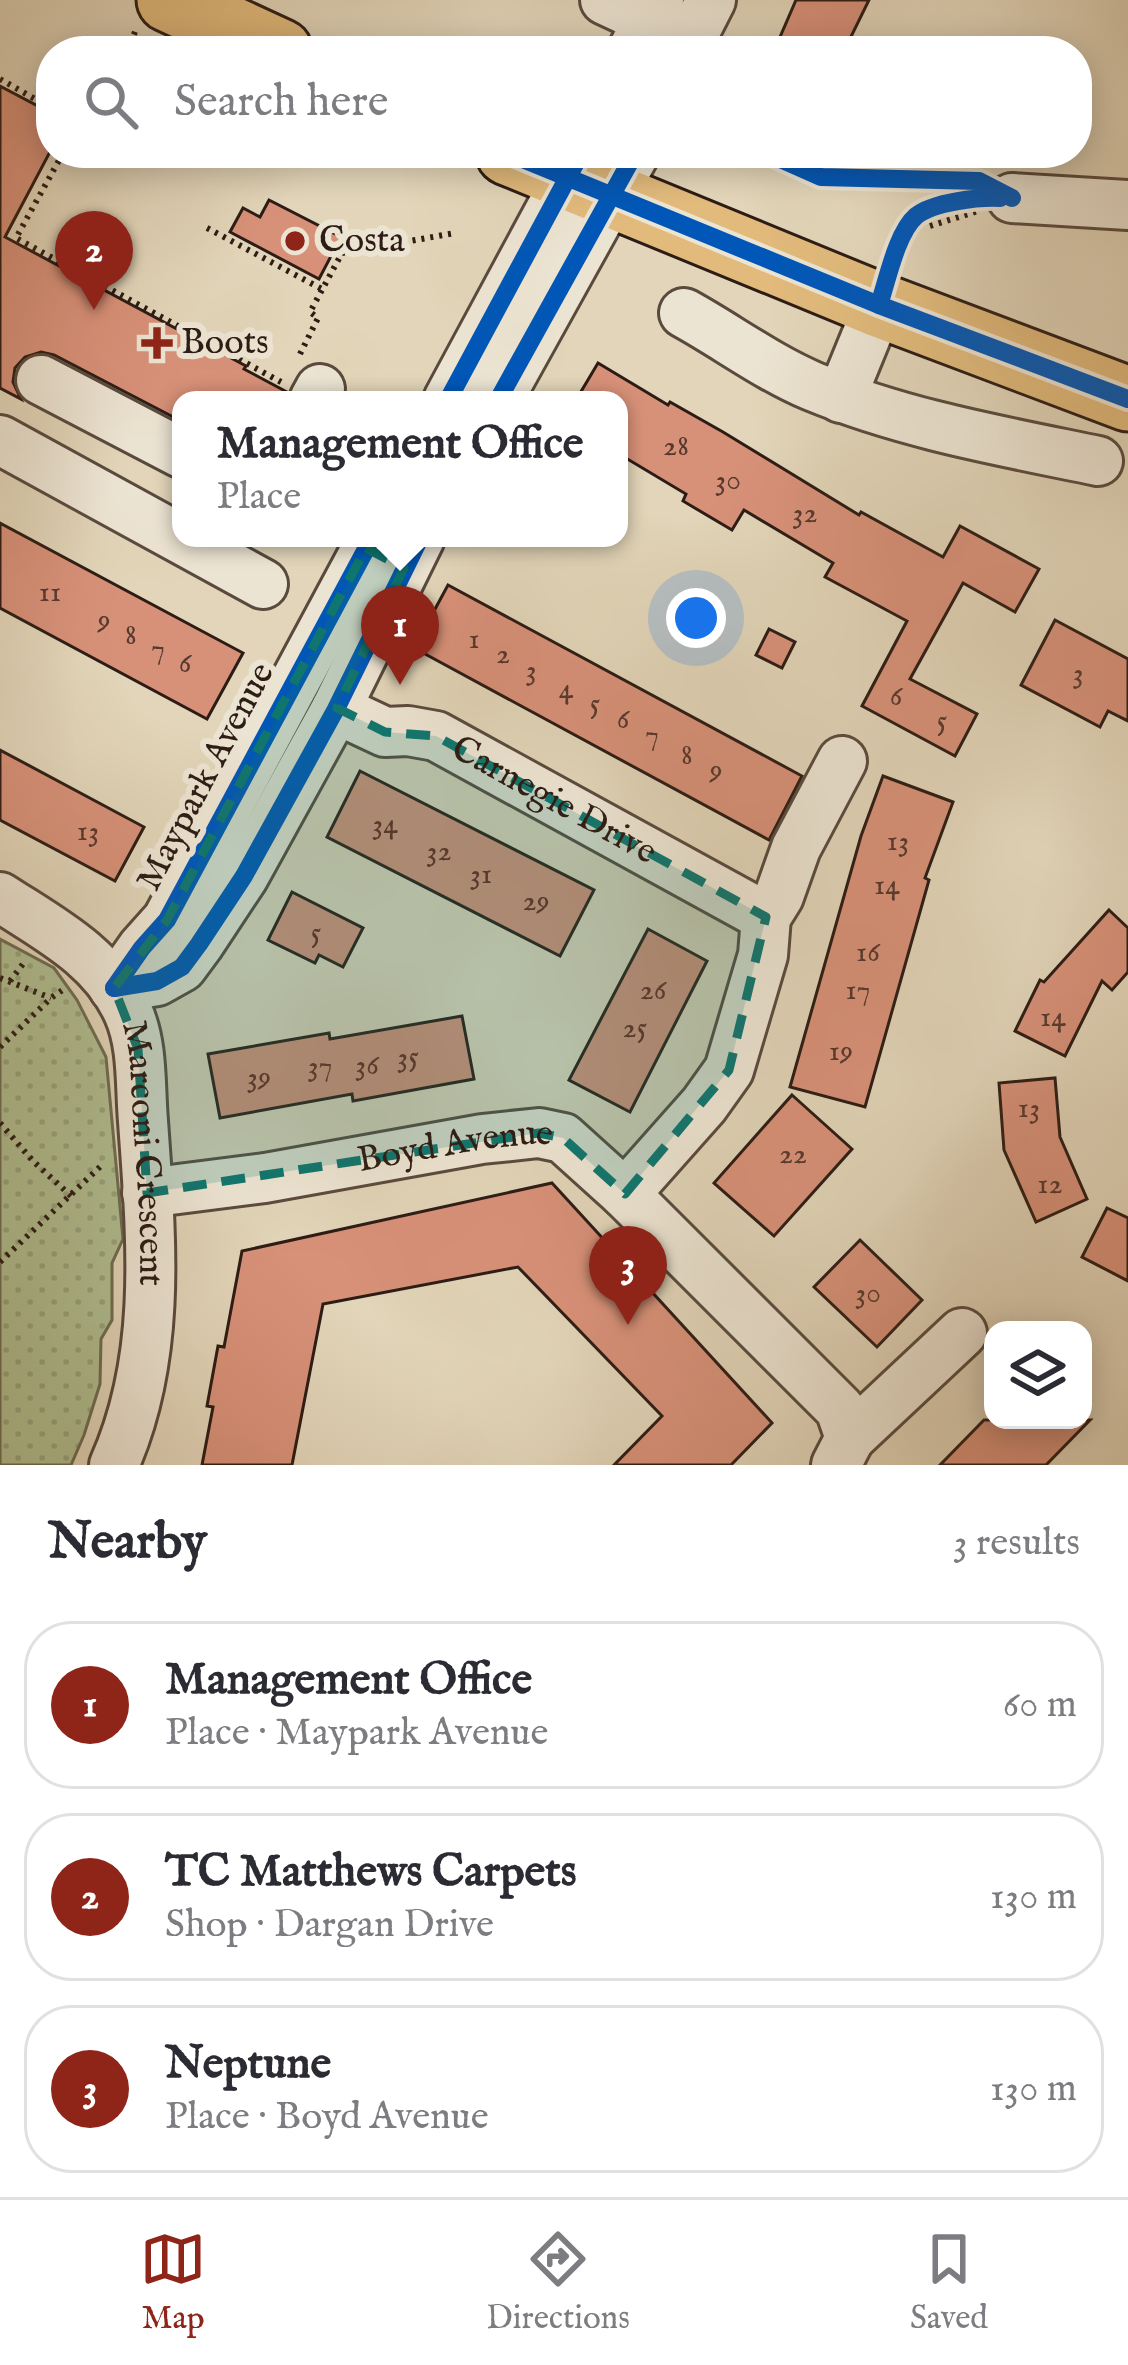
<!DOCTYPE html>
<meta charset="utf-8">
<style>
:root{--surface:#fff;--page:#f7f7f7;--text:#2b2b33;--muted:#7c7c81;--line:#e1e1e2;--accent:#8f2418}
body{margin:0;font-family:"IM FELL English",serif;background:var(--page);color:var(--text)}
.controls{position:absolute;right:36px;bottom:36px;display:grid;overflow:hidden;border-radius:24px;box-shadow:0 6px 30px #0003}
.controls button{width:108px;height:108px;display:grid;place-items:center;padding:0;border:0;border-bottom:3px solid var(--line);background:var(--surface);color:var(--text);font:60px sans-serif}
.you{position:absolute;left:696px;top:618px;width:42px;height:42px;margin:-30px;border:9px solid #fff;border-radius:50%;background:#1a73e8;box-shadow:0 0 0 18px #1a73e833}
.badge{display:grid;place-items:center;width:78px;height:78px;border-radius:50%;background:var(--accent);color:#fff;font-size:39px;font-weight:700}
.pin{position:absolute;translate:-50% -99px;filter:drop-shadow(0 3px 6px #0008)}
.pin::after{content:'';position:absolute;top:63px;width:42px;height:36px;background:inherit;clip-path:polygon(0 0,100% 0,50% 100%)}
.popup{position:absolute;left:172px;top:391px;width:456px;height:156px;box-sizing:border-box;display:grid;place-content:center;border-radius:24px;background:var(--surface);filter:drop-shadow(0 3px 9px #0005);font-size:39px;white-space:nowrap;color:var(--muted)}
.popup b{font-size:45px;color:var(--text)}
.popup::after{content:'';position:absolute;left:50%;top:100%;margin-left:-24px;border:24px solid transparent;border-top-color:var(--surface)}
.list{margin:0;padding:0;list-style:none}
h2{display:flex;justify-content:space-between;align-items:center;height:156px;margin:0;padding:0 48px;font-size:51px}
h2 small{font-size:39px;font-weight:400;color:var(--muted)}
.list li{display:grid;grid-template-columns:78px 1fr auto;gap:36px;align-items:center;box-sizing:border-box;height:168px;margin:0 24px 24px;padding:0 24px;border:3px solid var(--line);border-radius:48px}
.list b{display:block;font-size:45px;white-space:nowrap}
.list p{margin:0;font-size:39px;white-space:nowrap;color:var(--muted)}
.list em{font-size:39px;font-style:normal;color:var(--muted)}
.icon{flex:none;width:66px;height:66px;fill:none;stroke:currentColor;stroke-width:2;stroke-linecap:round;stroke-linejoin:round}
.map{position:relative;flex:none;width:1128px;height:1465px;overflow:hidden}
.search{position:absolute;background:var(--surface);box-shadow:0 6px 30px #0003;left:36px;right:36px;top:36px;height:132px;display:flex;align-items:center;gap:30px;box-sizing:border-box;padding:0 42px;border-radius:48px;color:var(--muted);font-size:45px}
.sheet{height:732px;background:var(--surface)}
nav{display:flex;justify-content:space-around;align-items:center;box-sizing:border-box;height:168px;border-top:3px solid var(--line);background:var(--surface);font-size:33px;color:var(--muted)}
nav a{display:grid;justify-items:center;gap:6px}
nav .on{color:var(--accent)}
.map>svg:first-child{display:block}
</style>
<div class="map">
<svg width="1128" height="1465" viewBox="0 0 1128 1465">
<defs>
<pattern id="green-dots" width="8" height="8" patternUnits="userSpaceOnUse" patternTransform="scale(3)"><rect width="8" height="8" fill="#b0be91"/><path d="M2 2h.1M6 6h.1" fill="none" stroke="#98a37c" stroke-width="1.8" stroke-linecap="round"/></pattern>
</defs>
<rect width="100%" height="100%" fill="#e2d5b9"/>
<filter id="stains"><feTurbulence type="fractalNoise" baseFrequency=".00167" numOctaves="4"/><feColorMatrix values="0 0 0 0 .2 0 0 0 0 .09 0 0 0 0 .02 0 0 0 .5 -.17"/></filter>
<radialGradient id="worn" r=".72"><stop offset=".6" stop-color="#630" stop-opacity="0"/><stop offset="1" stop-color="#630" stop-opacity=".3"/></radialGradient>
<polygon fill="url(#green-dots)" stroke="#6e6d53" stroke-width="3" points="0,939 54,968 77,1000 106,1057 123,1239 112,1263 112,1320 101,1339 100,1384 84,1435 71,1465 0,1465"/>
<g fill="#d89179" stroke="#2c1c15" stroke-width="3">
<polygon points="796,0 869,0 844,51 774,51"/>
<polygon points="0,86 51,113 51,150 5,237 246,366 244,369 287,392 286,400 181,400 181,421 54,355 41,352 25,357 15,368 13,382 21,399 0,388"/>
<polygon points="269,200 341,237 319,279 230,232 243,208 260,217"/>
<polygon points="598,363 668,405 670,402 723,432 859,515 861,512 943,557 960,526 1039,569 1015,612 963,583 910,679 977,714 955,756 862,706 907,621 825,577 833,563 744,510 732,530 683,501 686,494 619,454 619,400 576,400"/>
<polygon points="0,523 243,653 207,719 0,608"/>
<polygon points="448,585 802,776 769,840 414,648"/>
<polygon points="1055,620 1128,659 1128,721 1108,711 1100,727 1021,685"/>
<polygon points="769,629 795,642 782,668 756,655"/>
<polygon points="0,750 144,827 115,881 0,820"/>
<polygon points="360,771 594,890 560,956 327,837"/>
<polygon points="883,776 953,802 925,878 929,880 865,1107 790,1087 861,836"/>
<polygon points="292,892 363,928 343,967 319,955 315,963 268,940"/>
<polygon points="1109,910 1128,928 1128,972 1112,990 1102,981 1065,1056 1015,1031 1040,980 1044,982"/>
<polygon points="648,929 707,961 630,1112 569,1080"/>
<polygon points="462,1016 474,1079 353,1101 352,1094 220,1118 208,1054 329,1033 330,1039"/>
<polygon points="1055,1078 1060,1137 1087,1199 1036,1222 1004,1150 999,1083"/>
<polygon points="792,1095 852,1149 774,1236 714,1183"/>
<polygon points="552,1183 772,1423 731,1465 614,1465 662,1416 518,1267 323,1304 292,1465 202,1465 213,1407 207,1406 218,1346 224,1347 242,1251"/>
<polygon points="1107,1208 1128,1218 1128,1281 1082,1257"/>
<polygon points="860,1240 922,1300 877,1347 814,1287"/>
<polygon points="984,1420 1090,1420 1046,1465 940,1465"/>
</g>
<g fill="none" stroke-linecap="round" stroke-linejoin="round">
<g stroke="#5a4a3e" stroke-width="54">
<g id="minor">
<polyline points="605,0 648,20"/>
<polyline points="632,51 659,0"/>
<polyline points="685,51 711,0"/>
<polyline points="1012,198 1128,205"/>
<path d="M684 313C726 336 767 367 812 386 904 424 1001 441 1098 461"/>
<polyline points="41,380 181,453"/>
<polyline points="841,398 879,305"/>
<polyline points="314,400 320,389"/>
<polyline points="448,400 581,153"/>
<polyline points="498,400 635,153"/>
<polyline points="0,440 263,584"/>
<path id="s1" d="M336 709 385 732 408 731 436 736 766 917"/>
<path id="s2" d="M0 897C49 929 103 956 128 1012 143 1045 140 1085 143 1121 151 1236 163 1356 114 1465"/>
<polyline points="114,988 157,981 182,967 199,944 244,876 336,709 420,538"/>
<polyline points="114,988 142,948 167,920 372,538"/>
<path id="s3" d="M147 1193 265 1178 482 1139 539 1133 563 1138 625 1194 840 1409 850 1438 836 1465"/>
<polyline points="625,1194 704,1105 729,1070 763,955 766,917 779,896 796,848 842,761"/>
<polyline points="850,1438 962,1333"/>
</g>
</g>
<g stroke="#2c1c15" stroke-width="69">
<g id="major">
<polyline points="169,0 280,51"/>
<polyline points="508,153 879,305 1128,399"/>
</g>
</g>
<g stroke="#2c1c15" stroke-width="6" stroke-dasharray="3 6" stroke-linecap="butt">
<polyline points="113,51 133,37 136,29"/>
<polyline points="0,79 51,108"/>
<polyline points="63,153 16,238 281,382"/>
<polyline points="87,153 97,158"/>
<polyline points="930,226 978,211"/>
<polyline points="207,228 322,289"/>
<polyline points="300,354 318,318 310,312 342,253 455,233"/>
<polyline points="0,978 51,998"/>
<polyline points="10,981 26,960"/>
<polyline points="0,1047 51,998 64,989"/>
<polyline points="0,1123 33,1161 71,1196"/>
<polyline points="0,1262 103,1164"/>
</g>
<use href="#minor" stroke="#ece4d2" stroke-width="48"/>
<use href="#major" stroke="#e1ba7c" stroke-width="63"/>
<g stroke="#ece4d2" stroke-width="26">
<g id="cycleway">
<polyline points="508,153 879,305 1128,399"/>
<polyline points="767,153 821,177 979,181 1012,198"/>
<path d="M879 305C887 281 897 232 916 216 933 202 979 197 1000 198"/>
<polyline points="448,400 581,153"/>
<polyline points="498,400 635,153"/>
<polyline points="114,988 157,981 182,967 199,944 244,876 336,709 420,538"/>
<polyline points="114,988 142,948 167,920 372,538"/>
</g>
</g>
<use href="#cycleway" stroke="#0057b8" stroke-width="18"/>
</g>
<path fill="#0f766e" fill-opacity="0.2" stroke="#0f766e" stroke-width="9" stroke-dasharray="24 15" stroke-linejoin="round" d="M366 548 404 568 337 708 385 732 436 736 766 917 729 1070 625 1194 563 1138 539 1133 147 1193 138 1049 114 988 167 920Z"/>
<g fill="#8f2418" stroke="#ece4d2" stroke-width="4.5">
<circle cx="295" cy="241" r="12"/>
<path d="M151 325h12v12h12v12h-12v12h-12v-12h-12v-12h12z"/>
</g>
<g text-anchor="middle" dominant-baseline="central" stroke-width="12" stroke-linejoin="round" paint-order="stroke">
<g font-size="30" fill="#57392e">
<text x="676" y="447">28</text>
<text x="728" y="481">30</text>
<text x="805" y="514">32</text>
<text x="50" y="593">11</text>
<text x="104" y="621">9</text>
<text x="131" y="636">8</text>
<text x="474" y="640">1</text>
<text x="158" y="650">7</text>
<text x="503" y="655">2</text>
<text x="185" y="664">6</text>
<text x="531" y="671">3</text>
<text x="1078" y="674">3</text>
<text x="566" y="690">4</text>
<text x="896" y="697">6</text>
<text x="595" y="705">5</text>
<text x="623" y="720">6</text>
<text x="942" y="722">5</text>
<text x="652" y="736">7</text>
<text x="687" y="756">8</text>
<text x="716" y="771">9</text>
<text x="385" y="825">34</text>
<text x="88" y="832">13</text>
<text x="898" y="842">13</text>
<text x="439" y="852">32</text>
<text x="481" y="875">31</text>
<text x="887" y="886">14</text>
<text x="536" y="902">29</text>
<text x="316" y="934">5</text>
<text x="868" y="953">16</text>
<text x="653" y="991">26</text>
<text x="858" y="991">17</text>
<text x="1053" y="1018">14</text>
<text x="635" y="1029">25</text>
<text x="841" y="1052">19</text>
<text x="408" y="1058">35</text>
<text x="367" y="1066">36</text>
<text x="320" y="1067">37</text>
<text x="259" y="1078">39</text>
<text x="1029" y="1109">13</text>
<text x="793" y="1155">22</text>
<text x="1050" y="1185">12</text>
<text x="868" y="1294">30</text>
</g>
<g font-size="36" fill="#2c1c15" stroke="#ece4d2" text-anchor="start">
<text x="319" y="241">Costa</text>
<text x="181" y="343">Boots</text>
</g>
<g font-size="36" fill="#2c1c15" stroke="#ece4d2">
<text transform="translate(206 777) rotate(-62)">Maypark Avenue</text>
<text stroke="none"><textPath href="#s1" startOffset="240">Carnegie Drive</textPath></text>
<text stroke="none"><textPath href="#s3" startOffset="312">Boyd Avenue</textPath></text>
<text stroke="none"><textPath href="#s2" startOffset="318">Marconi Crescent</textPath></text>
</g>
</g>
<rect width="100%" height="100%" filter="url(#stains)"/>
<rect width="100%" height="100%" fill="url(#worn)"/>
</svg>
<div class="controls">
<button><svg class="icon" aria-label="layers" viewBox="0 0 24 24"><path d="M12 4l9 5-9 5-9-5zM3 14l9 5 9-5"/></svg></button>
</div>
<div class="you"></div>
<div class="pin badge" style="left:400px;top:685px">1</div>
<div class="popup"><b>Management Office</b>Place</div>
<div class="pin badge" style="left:94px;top:310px">2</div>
<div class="pin badge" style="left:628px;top:1325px">3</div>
<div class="search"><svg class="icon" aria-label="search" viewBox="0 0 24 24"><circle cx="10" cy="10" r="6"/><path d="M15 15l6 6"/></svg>Search here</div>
</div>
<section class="sheet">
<h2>Nearby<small>3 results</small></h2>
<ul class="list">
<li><span class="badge">1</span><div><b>Management Office</b><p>Place · Maypark Avenue</p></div><em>60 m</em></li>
<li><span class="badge">2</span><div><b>TC Matthews Carpets</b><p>Shop · Dargan Drive</p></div><em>130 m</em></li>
<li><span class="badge">3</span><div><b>Neptune</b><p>Place · Boyd Avenue</p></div><em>130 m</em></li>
</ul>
</section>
<nav>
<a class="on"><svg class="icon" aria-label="map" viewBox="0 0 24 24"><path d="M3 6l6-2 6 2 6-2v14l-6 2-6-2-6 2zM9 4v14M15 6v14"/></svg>Map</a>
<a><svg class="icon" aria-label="directions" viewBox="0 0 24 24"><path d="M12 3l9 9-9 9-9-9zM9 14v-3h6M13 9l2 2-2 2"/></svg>Directions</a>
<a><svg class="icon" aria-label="saved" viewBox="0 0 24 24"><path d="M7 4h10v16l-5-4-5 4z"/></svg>Saved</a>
</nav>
